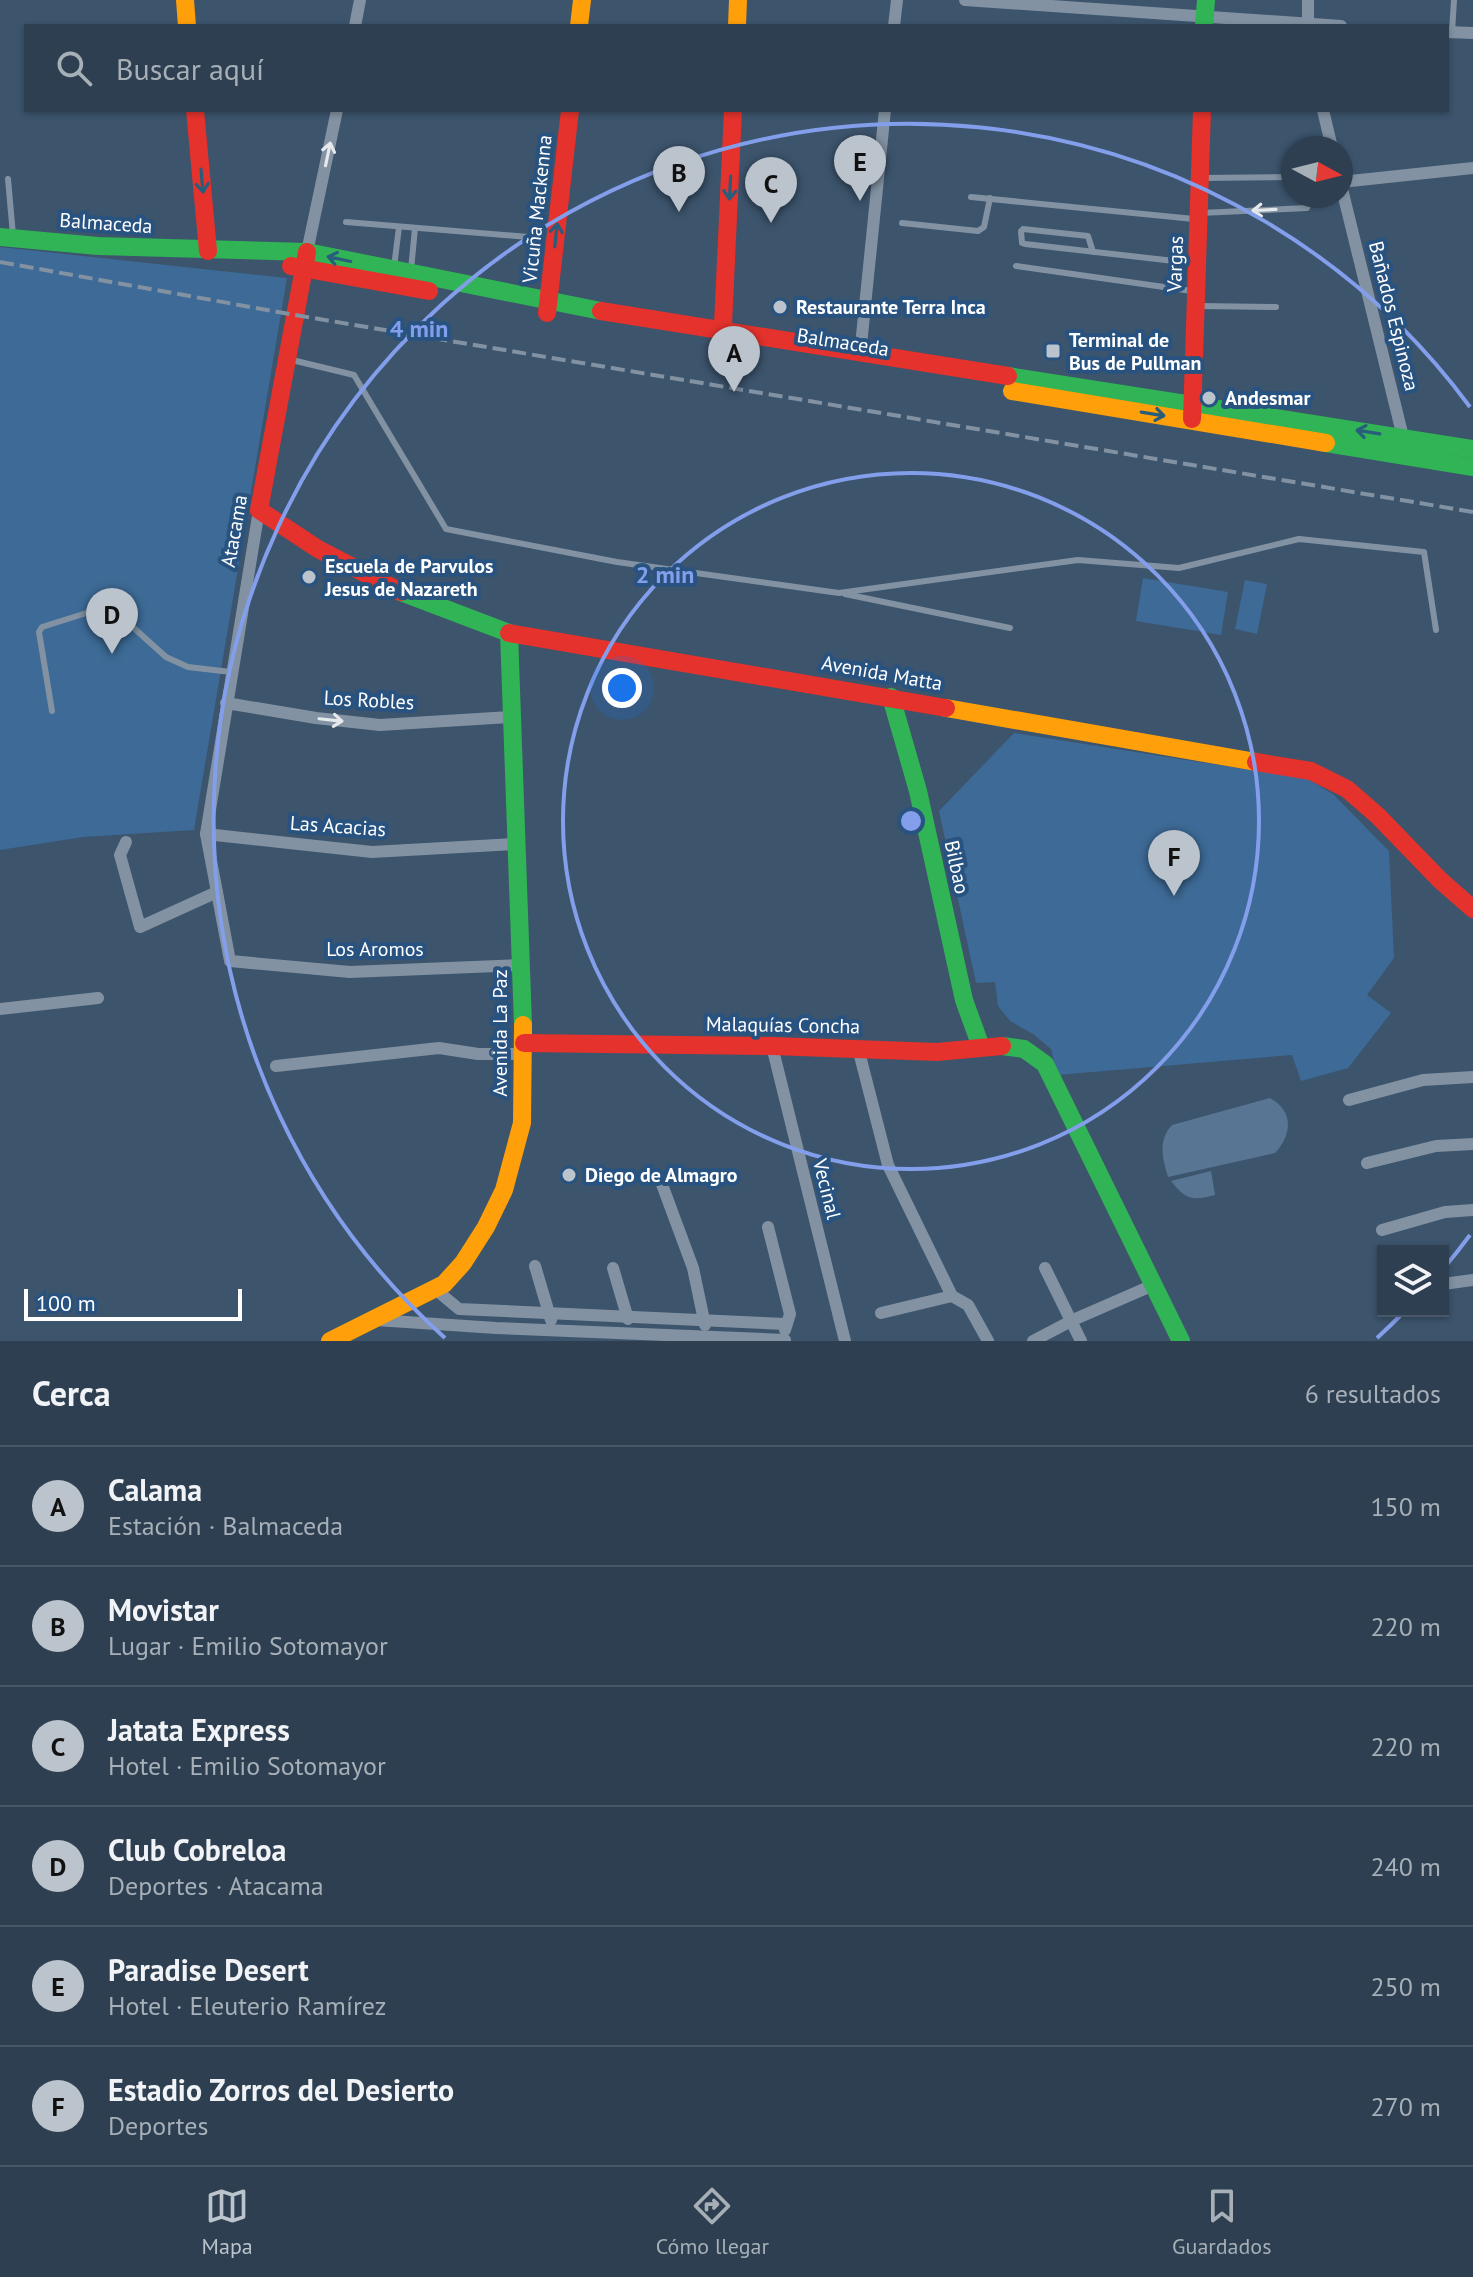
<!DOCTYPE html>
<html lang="es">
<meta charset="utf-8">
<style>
:root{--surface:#2d3f51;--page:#354658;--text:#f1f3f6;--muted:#a7afb7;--line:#485868;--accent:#bbc3cc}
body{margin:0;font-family:"PT Sans",sans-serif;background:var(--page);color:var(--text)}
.controls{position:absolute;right:24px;bottom:24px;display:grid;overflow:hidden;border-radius:0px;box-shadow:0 2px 6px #0004}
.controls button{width:72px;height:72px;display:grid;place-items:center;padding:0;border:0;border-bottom:2px solid var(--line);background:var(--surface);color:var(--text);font:40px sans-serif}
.compass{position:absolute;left:1281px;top:136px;width:72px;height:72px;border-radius:50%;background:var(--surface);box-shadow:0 2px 6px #0004;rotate:97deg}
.scale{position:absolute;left:24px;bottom:20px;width:218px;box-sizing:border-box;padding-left:8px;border:4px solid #fff;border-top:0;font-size:22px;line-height:28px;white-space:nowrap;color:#fff;-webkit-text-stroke:6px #285380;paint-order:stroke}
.you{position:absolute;left:622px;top:688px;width:28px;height:28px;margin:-20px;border:6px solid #fff;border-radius:50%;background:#1a73e8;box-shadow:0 0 0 12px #1a73e833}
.badge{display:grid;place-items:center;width:52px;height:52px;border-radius:50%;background:var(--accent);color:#111;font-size:26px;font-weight:700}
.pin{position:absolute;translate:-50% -66px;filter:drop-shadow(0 2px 4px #0008)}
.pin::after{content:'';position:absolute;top:42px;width:28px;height:24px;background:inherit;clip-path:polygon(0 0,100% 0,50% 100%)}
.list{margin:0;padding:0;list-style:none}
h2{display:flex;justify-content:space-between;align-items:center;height:104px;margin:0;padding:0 32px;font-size:34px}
h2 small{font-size:26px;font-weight:400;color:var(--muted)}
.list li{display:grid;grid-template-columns:52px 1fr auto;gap:24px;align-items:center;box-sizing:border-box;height:120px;padding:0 32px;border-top:2px solid var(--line)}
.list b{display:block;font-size:30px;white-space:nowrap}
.list p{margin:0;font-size:26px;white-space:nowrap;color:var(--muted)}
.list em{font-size:26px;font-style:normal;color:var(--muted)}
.icon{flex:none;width:44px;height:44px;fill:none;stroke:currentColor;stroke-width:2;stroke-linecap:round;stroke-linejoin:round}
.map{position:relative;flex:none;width:1473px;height:1341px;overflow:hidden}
.search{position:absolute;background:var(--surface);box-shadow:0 2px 6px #0004;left:24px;right:24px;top:24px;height:88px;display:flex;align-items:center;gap:20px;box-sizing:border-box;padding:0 28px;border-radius:0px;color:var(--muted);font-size:30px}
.sheet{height:824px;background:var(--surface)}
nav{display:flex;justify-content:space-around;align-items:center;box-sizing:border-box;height:112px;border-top:2px solid var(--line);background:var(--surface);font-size:22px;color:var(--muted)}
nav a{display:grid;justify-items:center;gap:4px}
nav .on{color:var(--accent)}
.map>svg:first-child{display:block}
</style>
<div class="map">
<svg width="1473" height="1341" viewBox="0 0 1473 1341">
<rect width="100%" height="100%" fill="#3c546c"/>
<g fill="#3d6a96">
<polygon points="0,247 287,278 194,830 83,837 0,850"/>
<polygon points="1143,578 1228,592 1221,635 1136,621"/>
<polygon points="1245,580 1267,584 1257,634 1235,629"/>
<polygon points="1014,733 1308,779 1333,794 1389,851 1394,958 1367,995 1391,1013 1348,1068 1301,1081 1292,1055 1057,1075 1051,1049 1033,1034 1010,1021 998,1006 995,982 976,983 939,811"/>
</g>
<g fill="#587594">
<path d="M1270 1098C1294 1111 1292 1135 1275 1153L1168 1177C1162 1158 1158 1140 1172 1125Z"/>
<path d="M1211 1171 1215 1195C1192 1201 1186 1200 1171 1181Z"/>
</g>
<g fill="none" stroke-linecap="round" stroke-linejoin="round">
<g stroke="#8292a2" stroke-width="6">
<polyline points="1452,32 1454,0"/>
<polyline points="1201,178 1293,177"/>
<polyline points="8,179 13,235"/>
<polyline points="971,197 1194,219"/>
<polyline points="1200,213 1307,208 1311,196"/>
<polyline points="346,222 529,237"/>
<polyline points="902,223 978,231 984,227 990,198"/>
<polyline points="1093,252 1088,236 1023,229 1021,231 1022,243 1025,244 1183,262 1193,263"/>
<polyline points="1016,266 1192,291"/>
<polyline points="394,267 399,227"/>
<polyline points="411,270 415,228"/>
<polyline points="1199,306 1276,307"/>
<polyline points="292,360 354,375 446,529 617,562 839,593 1078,560 1179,568 1299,539 1424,552 1436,630"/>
<polyline points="845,594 1010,628"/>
<polyline points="52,711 39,632 42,627 96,610 115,611 166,657 188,667 231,672"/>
</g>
<g stroke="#8292a2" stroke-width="12">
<polyline points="965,0 1341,26"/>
<polyline points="355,26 360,0"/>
<polyline points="894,26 897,0"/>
<polyline points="1308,26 1308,0"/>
<polyline points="1447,32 1473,33"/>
<polyline points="1323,110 1332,148"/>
<polyline points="1341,182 1473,168"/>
<polyline points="1341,185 1404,441"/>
<polyline points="307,252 337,110"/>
<polyline points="860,355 885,110"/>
<polyline points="259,510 206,834 230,961 350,972 522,965"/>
<polyline points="226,703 316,718 380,725 511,717"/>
<polyline points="206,834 372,852 516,844"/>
<polyline points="126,842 120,855 140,927 217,892"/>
<polyline points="0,1009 98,998"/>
<polyline points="772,1046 845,1341"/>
<polyline points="858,1048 888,1165 952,1296 968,1305 988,1341"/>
<polyline points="276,1066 439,1048 478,1054 524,1054"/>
<polyline points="1349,1100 1423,1080 1473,1077"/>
<polyline points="1367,1163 1436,1146 1473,1144"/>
<polyline points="660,1179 693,1268 705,1325"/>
<polyline points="768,1227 790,1314 785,1330"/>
<polyline points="1382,1230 1445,1212 1473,1210"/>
<polyline points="535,1266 551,1320"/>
<polyline points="613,1268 628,1319"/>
<polyline points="1045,1268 1081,1341"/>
<polyline points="1443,1284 1473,1280"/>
<polyline points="435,1289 459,1309 786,1324"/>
<polyline points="881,1313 952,1296"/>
<polyline points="376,1320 496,1328 785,1340"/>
<polyline points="1033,1341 1073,1320 1151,1286"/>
</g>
<g stroke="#30b455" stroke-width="18">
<polyline points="1204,26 1206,0"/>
<polyline points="0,237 98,246 307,252 601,311"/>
<polyline points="1008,376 1473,449"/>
<polyline points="1326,443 1473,467"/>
<polyline points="401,592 509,633 523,1025"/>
<polyline points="891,697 918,791 964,1000 981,1047"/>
<polyline points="1002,1046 1024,1049 1045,1064 1181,1341"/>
</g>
<g stroke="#ff9f0a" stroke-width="18">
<polyline points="185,0 187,26"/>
<polyline points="579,26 582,0"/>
<polyline points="737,26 738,0"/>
<polyline points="1012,391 1326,443"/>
<polyline points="946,708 1256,762"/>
<polyline points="330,1341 444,1284 463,1263 486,1227 504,1190 522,1123 523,1025"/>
</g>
<g stroke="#e5322d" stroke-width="18">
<polyline points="195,110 208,251"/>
<polyline points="307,252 259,510 318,549 401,592"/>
<polyline points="291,266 429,291"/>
<polyline points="601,311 1008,376"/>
<polyline points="547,313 570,110"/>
<polyline points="722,346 733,110"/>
<polyline points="1192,419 1202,110"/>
<polyline points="509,633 946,708"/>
<polyline points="1256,762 1311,771 1347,789 1378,816 1440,880 1473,909"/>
<polyline points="524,1043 772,1046 937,1052 1002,1046"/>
</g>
<polyline stroke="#8292a2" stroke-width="4" stroke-dasharray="14 6" stroke-linecap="butt" points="0,262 295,315 1473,512"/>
</g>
<defs><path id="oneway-shaft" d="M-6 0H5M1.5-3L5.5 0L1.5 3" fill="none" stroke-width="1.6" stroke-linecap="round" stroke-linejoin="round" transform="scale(2)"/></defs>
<g stroke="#e6e9ec">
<use href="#oneway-shaft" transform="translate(328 154) rotate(-78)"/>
<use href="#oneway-shaft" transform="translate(1264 210) rotate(177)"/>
<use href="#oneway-shaft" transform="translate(331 720) rotate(6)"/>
</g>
<g stroke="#295d7c">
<use href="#oneway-shaft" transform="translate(202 181) rotate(85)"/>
<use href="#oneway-shaft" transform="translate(730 188) rotate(93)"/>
<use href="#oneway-shaft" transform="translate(556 235) rotate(-84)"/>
<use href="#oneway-shaft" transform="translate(339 259) rotate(-168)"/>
<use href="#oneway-shaft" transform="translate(1153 414) rotate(9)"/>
<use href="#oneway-shaft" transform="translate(1368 432) rotate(-171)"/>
</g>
<g fill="none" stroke="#839eea" stroke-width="4">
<circle cx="911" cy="821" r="348"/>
<path d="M1470 1235A696 696 0 0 1 1444 1268M1403 1313A696 696 0 0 1 1377 1338M445 1338A696 696 0 1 1 1470 407"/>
</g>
<g fill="#bbc3cc" stroke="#285380" stroke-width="3">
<circle cx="780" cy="307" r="8"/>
<rect x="1045" y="343" width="16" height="16" rx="4"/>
<circle cx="1209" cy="398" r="8"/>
<circle cx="309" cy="577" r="8"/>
<circle cx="569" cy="1175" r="8"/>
</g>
<g text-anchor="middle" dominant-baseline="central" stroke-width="8" stroke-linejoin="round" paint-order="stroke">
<g font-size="20" fill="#fff" stroke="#285380">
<text transform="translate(537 209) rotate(-84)">Vicuña Mackenna</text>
<text transform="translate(106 223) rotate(4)">Balmaceda</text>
<text transform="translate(1175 264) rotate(-88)">Vargas</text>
<text transform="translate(1394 316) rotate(76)">Bañados Espinoza</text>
<text transform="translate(843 342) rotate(9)">Balmaceda</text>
<text transform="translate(234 531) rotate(-80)">Atacama</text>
<text transform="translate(882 673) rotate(10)">Avenida Matta</text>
<text transform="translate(369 700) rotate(3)">Los Robles</text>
<text transform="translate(338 826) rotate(4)">Las Acacias</text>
<text transform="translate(957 867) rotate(78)">Bilbao</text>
<text x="375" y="949">Los Aromos</text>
<text transform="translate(783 1025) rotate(1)">Malaquías Concha</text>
<text transform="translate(500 1033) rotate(-90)">Avenida La Paz</text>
<text transform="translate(827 1189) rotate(76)">Vecinal</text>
</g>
<g font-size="20" font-weight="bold" fill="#fff" stroke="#285380" text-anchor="start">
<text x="796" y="307">Restaurante Terra Inca</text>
<text x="1069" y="340">Terminal de<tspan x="1069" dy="23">Bus de Pullman</tspan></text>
<text x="1225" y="398">Andesmar</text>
<text x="325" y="566">Escuela de Parvulos<tspan x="325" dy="23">Jesus de Nazareth</tspan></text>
<text x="585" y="1175">Diego de Almagro</text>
</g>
</g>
<circle cx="911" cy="821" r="12" fill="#839eea" stroke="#285380" stroke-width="4"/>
<g font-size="24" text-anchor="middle" font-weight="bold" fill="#839eea" stroke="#285380" stroke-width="8" stroke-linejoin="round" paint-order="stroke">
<text x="419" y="337">4 min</text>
<text x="665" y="583">2 min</text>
</g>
</svg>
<div class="controls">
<button><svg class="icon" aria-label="layers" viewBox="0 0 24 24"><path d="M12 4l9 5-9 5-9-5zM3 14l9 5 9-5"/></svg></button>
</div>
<svg class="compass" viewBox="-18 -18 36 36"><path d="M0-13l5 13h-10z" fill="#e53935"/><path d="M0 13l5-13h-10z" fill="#a7afb7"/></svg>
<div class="scale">100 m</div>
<div class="you"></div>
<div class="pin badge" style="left:734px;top:392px">A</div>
<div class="pin badge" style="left:679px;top:212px">B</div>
<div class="pin badge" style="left:771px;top:223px">C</div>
<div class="pin badge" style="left:112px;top:654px">D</div>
<div class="pin badge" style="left:860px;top:201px">E</div>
<div class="pin badge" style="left:1174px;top:896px">F</div>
<div class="search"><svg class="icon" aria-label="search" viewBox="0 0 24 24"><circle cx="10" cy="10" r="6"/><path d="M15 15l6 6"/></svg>Buscar aquí</div>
</div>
<section class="sheet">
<h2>Cerca<small>6 resultados</small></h2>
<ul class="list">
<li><span class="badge">A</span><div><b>Calama</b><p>Estación · Balmaceda</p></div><em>150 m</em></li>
<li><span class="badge">B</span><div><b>Movistar</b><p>Lugar · Emilio Sotomayor</p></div><em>220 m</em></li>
<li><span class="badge">C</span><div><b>Jatata Express</b><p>Hotel · Emilio Sotomayor</p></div><em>220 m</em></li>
<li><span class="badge">D</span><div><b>Club Cobreloa</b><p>Deportes · Atacama</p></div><em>240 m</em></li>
<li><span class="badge">E</span><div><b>Paradise Desert</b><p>Hotel · Eleuterio Ramírez</p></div><em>250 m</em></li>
<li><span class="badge">F</span><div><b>Estadio Zorros del Desierto</b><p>Deportes</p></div><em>270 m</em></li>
</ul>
</section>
<nav>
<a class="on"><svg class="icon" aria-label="map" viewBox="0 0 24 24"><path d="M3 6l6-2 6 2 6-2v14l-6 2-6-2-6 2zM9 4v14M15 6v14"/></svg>Mapa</a>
<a><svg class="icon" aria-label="directions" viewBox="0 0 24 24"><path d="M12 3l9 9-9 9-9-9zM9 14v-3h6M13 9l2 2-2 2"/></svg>Cómo llegar</a>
<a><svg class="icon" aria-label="saved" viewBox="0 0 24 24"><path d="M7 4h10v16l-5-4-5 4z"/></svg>Guardados</a>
</nav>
